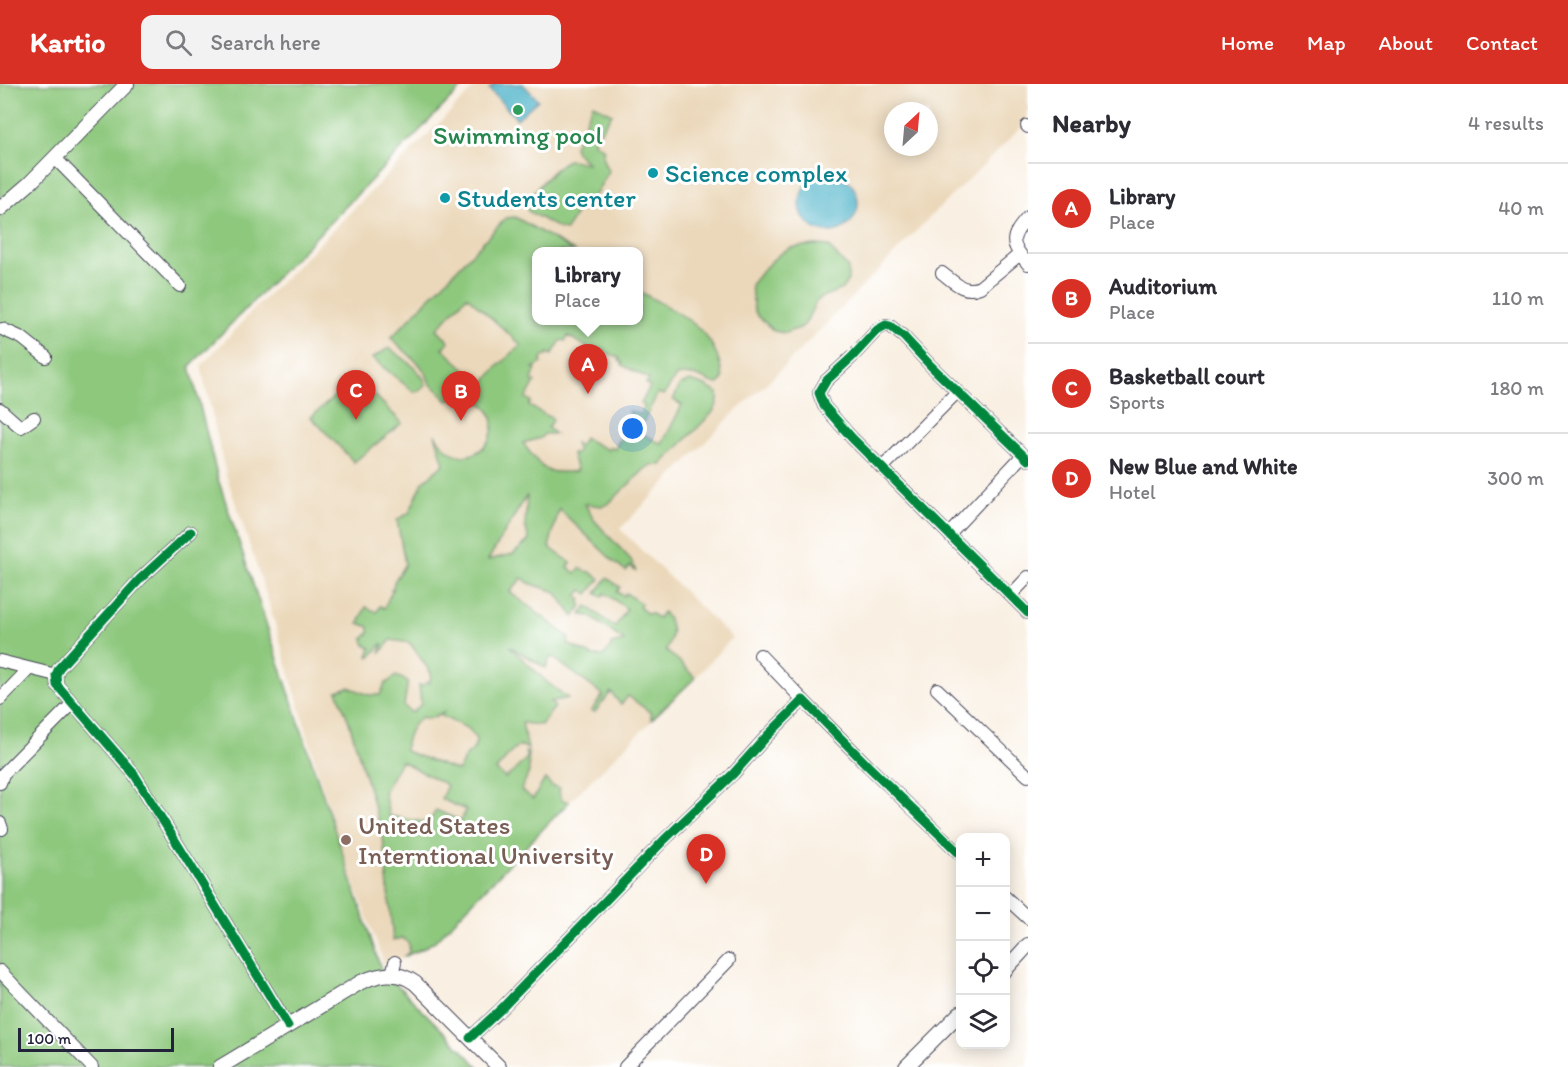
<!DOCTYPE html>
<meta charset="utf-8">
<style>
:root{--surface:#fff;--page:#f2f2f3;--text:#2b2b33;--muted:#7c7c81;--line:#e1e1e2;--accent:#d93025}
body{margin:0;font-family:Itim,sans-serif;background:var(--page);color:var(--text)}
.controls{position:absolute;right:18px;bottom:18px;display:grid;overflow:hidden;border-radius:12px;box-shadow:0 3px 15px #0003}
.controls button{width:54px;height:54px;display:grid;place-items:center;padding:0;border:0;border-bottom:2px solid var(--line);background:var(--surface);color:var(--text);font:30px sans-serif}
.compass{position:absolute;left:884px;top:18px;width:54px;height:54px;border-radius:50%;background:var(--surface);box-shadow:0 3px 15px #0003;rotate:26deg}
.scale{position:absolute;left:18px;bottom:15px;width:156px;box-sizing:border-box;padding-left:6px;border:3px solid #22223b;border-top:0;font-size:16px;line-height:21px;white-space:nowrap;color:#22223b;-webkit-text-stroke:4px #fff;paint-order:stroke}
.you{position:absolute;left:633px;top:345px;width:21px;height:21px;margin:-15px;border:4px solid #fff;border-radius:50%;background:#1a73e8;box-shadow:0 0 0 9px #1a73e833}
.badge{display:grid;place-items:center;width:39px;height:39px;border-radius:50%;background:var(--accent);color:#fff;font-size:20px;font-weight:700}
.pin{position:absolute;translate:-50% -50px;filter:drop-shadow(0 2px 3px #0008)}
.pin::after{content:'';position:absolute;top:32px;width:21px;height:18px;background:inherit;clip-path:polygon(0 0,100% 0,50% 100%)}
.popup{position:absolute;left:532px;top:163px;width:111px;height:78px;box-sizing:border-box;display:grid;place-content:center;border-radius:12px;background:var(--surface);filter:drop-shadow(0 2px 4px #0005);font-size:20px;white-space:nowrap;color:var(--muted)}
.popup b{font-size:22px;color:var(--text)}
.popup::after{content:'';position:absolute;left:50%;top:100%;margin-left:-12px;border:12px solid transparent;border-top-color:var(--surface)}
.list{margin:0;padding:0;list-style:none}
h2{display:flex;justify-content:space-between;align-items:center;height:78px;margin:0;padding:0 24px;font-size:26px}
h2 small{font-size:20px;font-weight:400;color:var(--muted)}
.list li{display:grid;grid-template-columns:39px 1fr auto;gap:18px;align-items:center;box-sizing:border-box;height:90px;padding:0 24px;border-top:2px solid var(--line)}
.list b{display:block;font-size:22px;white-space:nowrap}
.list p{margin:0;font-size:20px;white-space:nowrap;color:var(--muted)}
.list em{font-size:20px;font-style:normal;color:var(--muted)}
.icon{flex:none;width:33px;height:33px;fill:none;stroke:currentColor;stroke-width:2;stroke-linecap:round;stroke-linejoin:round}
.map{position:relative;flex:none;width:1028px;height:983px;overflow:hidden}
header{display:flex;align-items:center;gap:36px;box-sizing:border-box;height:84px;padding:0 30px;background:var(--accent);color:#fff}
header strong{font-size:28px}
nav{display:flex;gap:33px;margin-inline-start:auto;font-size:21px}
.search{width:420px;height:54px;background:var(--page);display:flex;align-items:center;gap:15px;box-sizing:border-box;padding:0 21px;border-radius:12px;color:var(--muted);font-size:22px}
main{display:flex}
aside{flex:1;background:var(--surface)}
.map>svg:first-child{display:block}
</style>
<header>
<strong>Kartio</strong>
<div class="search"><svg class="icon" aria-label="search" viewBox="0 0 24 24"><circle cx="10" cy="10" r="6"/><path d="M15 15l6 6"/></svg>Search here</div>
<nav><a>Home</a><a>Map</a><a>About</a><a>Contact</a></nav>
</header>
<main>
<div class="map">
<svg width="1028" height="983" viewBox="0 0 1028 983">
<rect width="100%" height="100%" fill="#fff"/>
<filter id="ink" filterUnits="userSpaceOnUse"><feTurbulence type="fractalNoise" baseFrequency=".0167" numOctaves="2"/><feDisplacementMap in="SourceGraphic" scale="12" xChannelSelector="R" yChannelSelector="G"/><feConvolveMatrix kernelMatrix="1 2 1 2 8 2 1 2 1" color-interpolation-filters="sRGB"/></filter>
<filter id="wash" filterUnits="userSpaceOnUse"><feTurbulence type="fractalNoise" baseFrequency=".008" numOctaves="4" result="noise"/><feDisplacementMap in="SourceGraphic" scale="24" xChannelSelector="R" yChannelSelector="G"/><feGaussianBlur stdDeviation="1.35" result="paint"/><feColorMatrix in="noise" values="0 0 0 0 0 0 0 0 0 0 0 0 0 0 0 0 0 1.4 0 .05"/><feComposite in="paint" operator="in"/></filter>
<g filter="url(#wash)">
<rect width="100%" height="100%" fill="#f9f0e3"/>
<path fill="#ebd8ba" fill-rule="evenodd" d="M478 0H1028V37L926 137 842 224 771 295 732 331 620 445 732 554 695 594 569 718 435 857 424 864 385 882 339 758 268 516 226 391 201 282 257 222ZM893 27H929V63H893ZM537 168H639V236H537Z"/>
<g fill="#8dc87d" stroke="#58755c" stroke-width="1.5" fill-rule="evenodd">
<polygon points="0,0 465,0 190,282 218,395 381,885 479,983 0,983"/>
<path d="M593 20 612 30 593 58 604 65C601 74 604 80 609 87L591 118 581 121 566 146 560 145 528 127 524 119C532 111 559 77 569 76 574 75 581 79 587 79L576 68 574 62Z"/>
<path d="M515 133 574 167 537 168V236H639V207C680 231 716 242 723 295L719 300C710 300 704 294 696 292 689 290 682 291 676 292L664 311 658 309 638 348 662 360 682 321 673 316 680 301 690 297 703 301 718 309C719 316 716 324 712 329L661 381H651L645 385 608 420 602 422 585 420 595 437 631 476 636 487 630 482 626 487 613 477 559 425 549 463 571 479 568 483 576 489 580 484 587 488 589 487 600 495 588 510 582 506 577 512 581 516 579 518 582 521 574 533 556 508 529 499 522 494 510 508 569 553 568 560 593 572H603L611 563V560L624 557 590 532 581 531 587 522 615 543 627 525 605 509 602 513 596 509 607 494 620 503 617 508 624 512 626 509 641 520 639 523 648 530 650 529 658 534 663 528C675 543 673 550 666 567L678 576 695 594 651 636V629L628 612 621 621 611 608 595 628 591 627 603 611 551 572 546 584 509 562 548 599 568 614 550 618 555 623 541 641 522 639 528 665 522 662 516 663 496 686 505 694 513 688 527 674 525 668H528L529 688 521 706 533 715 545 695 552 702 560 704 559 708 562 716 569 718 435 857 424 864 403 873 409 868V860L403 854 393 856 383 753 349 638 337 607 349 603 369 611H380L385 600 396 592 408 597 404 622 412 629 421 620 419 601 421 602 427 598 430 599 431 589 410 559 391 556 380 569 383 559 370 573 368 572 371 564 365 561 363 555 369 549V543L359 539 366 523 377 528 380 522 384 524 393 505 390 506 393 504 394 498 405 480 397 436 409 429 423 398 444 380 435 350C466 405 519 341 478 317 468 311 457 312 447 317L439 307 430 300 426 289 419 280 391 254 506 134ZM467 212 521 261 496 284 483 301 443 265 449 257 437 245ZM568 252 594 267 596 264 599 266 601 264 605 266V268L620 274 619 277 623 279 622 281 649 295 646 300 650 302 641 320 645 322 640 331 631 327V329L628 327V328L631 330 629 334 625 333 623 336 634 342 629 349 624 347 615 365 610 363 608 366 584 354 580 362 575 359 578 369 572 370 577 387C571 388 552 389 547 386 539 382 528 366 523 359L541 354 544 350H555L548 344 553 335 529 322 531 317 526 314 535 298 532 296 536 285 533 284 542 279 541 276 544 271 546 272 548 269 552 271 561 256 565 257ZM527 411 525 441 529 456 513 470 488 476ZM445 627 441 632 469 645 476 655C475 667 473 665 466 672 463 676 461 683 458 687L405 667C406 654 411 641 422 633 430 637 437 631 445 627ZM401 677 447 701 441 715 466 726 461 737 436 726 429 739 389 732 384 708Z"/>
<path d="M816 161 828 162 848 184V196L842 205 822 213 816 218 805 240 800 244 785 249 774 247 757 231 754 226 751 201C760 189 776 169 791 164 798 162 808 162 816 161Z"/>
<path d="M389 264C402 274 420 284 426 300L420 307 414 308 372 274Z"/>
<polygon points="357,293 402,339 354,378 311,333"/>
</g>
<g fill="#49b1c7" stroke="#366a81" stroke-width="1.5">
<polygon points="493,0 523,0 538,16 517,35 489,5 493,2"/>
<circle cx="829" cy="119" r="29"/>
</g>
</g>
<g filter="url(#ink)">
<g fill="none" stroke-linecap="round" stroke-linejoin="round">
<g stroke="#424154" stroke-width="14">
<g id="minor">
<polyline points="1027,42 1028,43"/>
<polyline points="55,74 180,202"/>
<path d="M1028 133C1009 155 1010 159 1028 180"/>
<path d="M942 189C954 198 964 210 980 203L1020 170"/>
<polyline points="2,245 22,254 46,273"/>
<polyline points="0,325 18,341 21,343 34,334"/>
<polyline points="1028,376 931,282 904,253 890,242 886,241 877,246 852,273 826,297 819,309 824,322 852,354 1028,529"/>
<polyline points="882,384 957,308"/>
<polyline points="191,448 140,495 59,584 56,591 57,601 134,690 199,795 288,942"/>
<polyline points="949,450 1023,371"/>
<polyline points="1011,511 1028,493"/>
<polyline points="760,571 803,616"/>
<polyline points="0,577 56,591"/>
<polyline points="937,605 1028,692"/>
<polyline points="0,615 29,585"/>
<polyline points="0,699 3,690 72,620"/>
<polyline points="0,739 2,745"/>
<polyline points="1005,813 1028,834"/>
<polyline points="0,887 92,983"/>
<polyline points="392,890 395,878"/>
<polyline points="470,954 501,925 664,756 733,690 767,652 803,616 868,682 960,770"/>
<polyline points="625,983 729,876"/>
</g>
</g>
<g stroke="#424154" stroke-width="16">
<g id="tertiary">
<polyline points="0,125 30,99 127,0"/>
<polyline points="1005,886 1028,861"/>
<path d="M220 983 361 898C379 890 397 886 415 899L499 983"/>
<polyline points="906,983 960,929"/>
</g>
</g>
<use href="#minor" stroke="#fff" stroke-width="12"/>
<use href="#tertiary" stroke="#fff" stroke-width="14"/>
<g stroke="#fff" stroke-width="13">
<g id="cycleway">
<polyline points="1028,376 931,282 904,253 890,242 886,241 877,246 852,273 826,297 819,309 824,322 852,354 1028,529"/>
<polyline points="191,448 140,495 59,584 56,591 57,601 134,690 199,795 288,942"/>
<polyline points="470,954 501,925 664,756 733,690 767,652 803,616 868,682 960,770"/>
</g>
</g>
<use href="#cycleway" stroke="#00873e" stroke-width="9"/>
</g>
</g>
<circle fill="#2e9e5b" stroke="#fff" stroke-width="2" cx="518" cy="26" r="6"/>
<g fill="#0f9aa8" stroke="#fff" stroke-width="2">
<circle cx="653" cy="89" r="6"/>
<circle cx="445" cy="114" r="6"/>
</g>
<circle fill="#8d6e63" stroke="#fff" stroke-width="2" cx="346" cy="756" r="6"/>
<g text-anchor="middle" dominant-baseline="central" stroke-width="6" stroke-linejoin="round" paint-order="stroke">
<g font-size="26" fill="#27864d" stroke="#fff">
<text x="518" y="51">Swimming pool</text>
</g>
<g font-size="26" fill="#0d838f" stroke="#fff" text-anchor="start">
<text x="665" y="89">Science complex</text>
<text x="457" y="114">Students center</text>
</g>
<g font-size="26" fill="#785e54" stroke="#fff" text-anchor="start">
<text x="358" y="741">United States<tspan x="358" dy="30">Interntional University</tspan></text>
</g>
</g>
</svg>
<div class="controls">
<button>+</button>
<button>−</button>
<button><svg class="icon" aria-label="locate" viewBox="0 0 24 24"><circle cx="12" cy="12" r="6"/><path d="M12 2v4M12 18v4M2 12h4M18 12h4"/></svg></button>
<button><svg class="icon" aria-label="layers" viewBox="0 0 24 24"><path d="M12 4l9 5-9 5-9-5zM3 14l9 5 9-5"/></svg></button>
</div>
<svg class="compass" viewBox="-18 -18 36 36"><path d="M0-13l5 13h-10z" fill="#e53935"/><path d="M0 13l5-13h-10z" fill="#7c7c81"/></svg>
<div class="scale">100 m</div>
<div class="you"></div>
<div class="pin badge" style="left:588px;top:310px">A</div>
<div class="popup"><b>Library</b>Place</div>
<div class="pin badge" style="left:461px;top:337px">B</div>
<div class="pin badge" style="left:356px;top:336px">C</div>
<div class="pin badge" style="left:706px;top:800px">D</div>
</div>
<aside>
<h2>Nearby<small>4 results</small></h2>
<ul class="list">
<li><span class="badge">A</span><div><b>Library</b><p>Place</p></div><em>40 m</em></li>
<li><span class="badge">B</span><div><b>Auditorium</b><p>Place</p></div><em>110 m</em></li>
<li><span class="badge">C</span><div><b>Basketball court</b><p>Sports</p></div><em>180 m</em></li>
<li><span class="badge">D</span><div><b>New Blue and White</b><p>Hotel</p></div><em>300 m</em></li>
</ul>
</aside>
</main>
